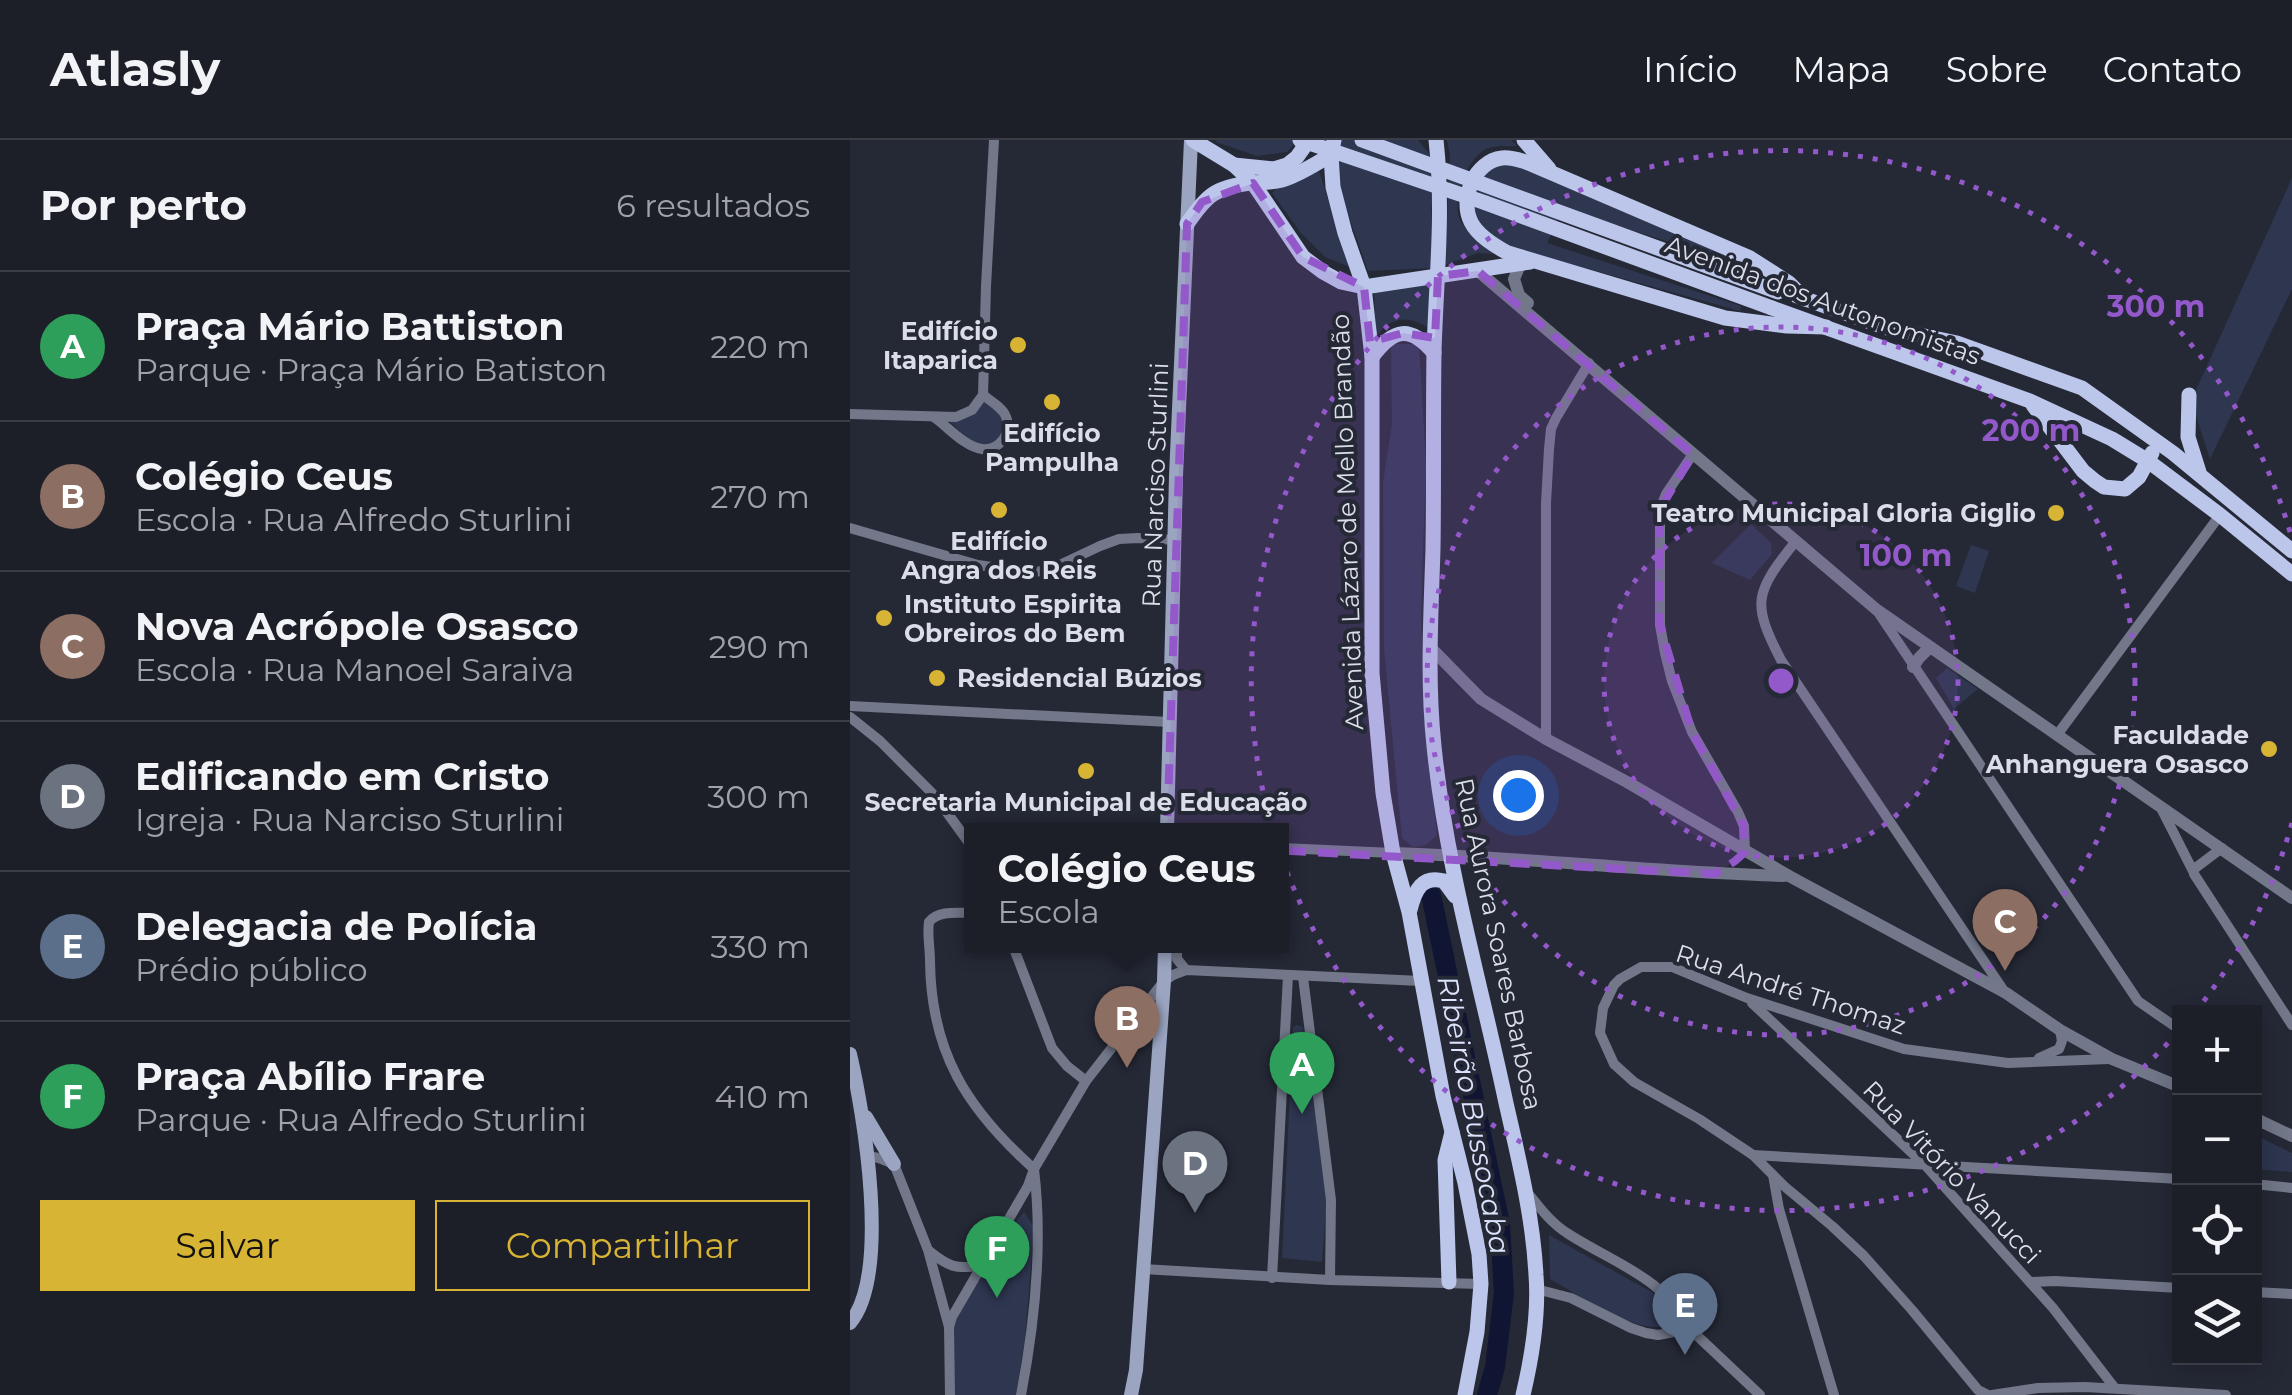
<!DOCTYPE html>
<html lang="pt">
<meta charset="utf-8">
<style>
:root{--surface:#1c1f28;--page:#252730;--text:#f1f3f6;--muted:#a0a2a8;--line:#3a3d45;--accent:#d8b434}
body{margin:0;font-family:Montserrat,sans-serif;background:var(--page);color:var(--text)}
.controls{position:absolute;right:30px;bottom:30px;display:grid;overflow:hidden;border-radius:0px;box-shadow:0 5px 25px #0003}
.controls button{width:90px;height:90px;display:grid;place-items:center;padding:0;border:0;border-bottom:2px solid var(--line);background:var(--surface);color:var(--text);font:50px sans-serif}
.you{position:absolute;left:668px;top:655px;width:35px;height:35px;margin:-25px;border:8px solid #fff;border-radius:50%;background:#1a73e8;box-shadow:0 0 0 15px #1a73e833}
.badge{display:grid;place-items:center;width:65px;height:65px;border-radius:50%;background:var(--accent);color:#fff;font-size:32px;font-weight:700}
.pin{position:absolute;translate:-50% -82px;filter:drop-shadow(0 2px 5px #0008)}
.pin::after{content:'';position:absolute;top:52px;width:35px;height:30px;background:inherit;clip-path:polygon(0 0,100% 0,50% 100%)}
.popup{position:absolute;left:114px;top:683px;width:325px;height:130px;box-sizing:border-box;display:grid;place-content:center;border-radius:0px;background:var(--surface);filter:drop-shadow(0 2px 8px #0005);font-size:32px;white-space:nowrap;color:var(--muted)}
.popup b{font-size:38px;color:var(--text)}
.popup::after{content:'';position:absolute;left:50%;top:100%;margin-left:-20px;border:20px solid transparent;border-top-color:var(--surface)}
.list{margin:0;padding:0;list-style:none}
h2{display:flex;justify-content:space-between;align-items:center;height:130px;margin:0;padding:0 40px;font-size:42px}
h2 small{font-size:32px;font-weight:400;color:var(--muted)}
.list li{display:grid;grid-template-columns:65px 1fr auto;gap:30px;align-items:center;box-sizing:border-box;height:150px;padding:0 40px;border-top:2px solid var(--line)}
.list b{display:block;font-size:38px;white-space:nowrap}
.list p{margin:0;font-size:32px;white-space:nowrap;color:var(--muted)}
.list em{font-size:32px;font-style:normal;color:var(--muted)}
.actions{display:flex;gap:20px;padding:30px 40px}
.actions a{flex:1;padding:22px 0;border:2px solid var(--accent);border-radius:0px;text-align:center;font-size:35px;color:var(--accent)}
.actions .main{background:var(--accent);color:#111}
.icon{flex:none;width:55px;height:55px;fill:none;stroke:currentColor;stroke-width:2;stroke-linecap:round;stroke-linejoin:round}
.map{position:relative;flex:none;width:1442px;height:1255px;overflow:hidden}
header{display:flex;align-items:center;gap:60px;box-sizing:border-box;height:140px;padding:0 50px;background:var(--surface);border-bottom:2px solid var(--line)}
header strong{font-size:48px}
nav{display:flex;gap:55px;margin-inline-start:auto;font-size:35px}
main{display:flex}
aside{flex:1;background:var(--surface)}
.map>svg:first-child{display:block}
</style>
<header>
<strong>Atlasly</strong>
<nav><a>Início</a><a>Mapa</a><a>Sobre</a><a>Contato</a></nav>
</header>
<main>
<aside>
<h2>Por perto<small>6 resultados</small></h2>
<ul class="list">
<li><span class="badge" style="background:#2e9e5b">A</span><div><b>Praça Mário Battiston</b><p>Parque · Praça Mário Batiston</p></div><em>220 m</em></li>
<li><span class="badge" style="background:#8d6e63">B</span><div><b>Colégio Ceus</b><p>Escola · Rua Alfredo Sturlini</p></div><em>270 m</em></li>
<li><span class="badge" style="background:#8d6e63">C</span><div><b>Nova Acrópole Osasco</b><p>Escola · Rua Manoel Saraiva</p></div><em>290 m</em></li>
<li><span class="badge" style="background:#6b7280">D</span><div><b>Edificando em Cristo</b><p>Igreja · Rua Narciso Sturlini</p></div><em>300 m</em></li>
<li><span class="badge" style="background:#5c6f8a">E</span><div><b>Delegacia de Polícia</b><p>Prédio público</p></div><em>330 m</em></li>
<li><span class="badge" style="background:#2e9e5b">F</span><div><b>Praça Abílio Frare</b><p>Parque · Rua Alfredo Sturlini</p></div><em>410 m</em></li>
</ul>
<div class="actions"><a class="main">Salvar</a><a>Compartilhar</a></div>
</aside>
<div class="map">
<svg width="1442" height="1255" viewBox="0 0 1442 1255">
<rect width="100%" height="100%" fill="#252936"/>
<g fill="#2e3650">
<polygon points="367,0 448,0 437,12 407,16 366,2"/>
<path d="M489 0H568L581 16V128L518 131C507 96 479 36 489 0Z"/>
<path d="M597 0H661L667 6C657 6 645 5 636 9 617 18 601 61 610 80 615 90 635 106 644 114L628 113 595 125 600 16Z"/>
<path d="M642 22H672L701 41 890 120 887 123 713 69 697 103 891 166 890 171 663 108C645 98 621 82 623 59 624 47 636 33 642 22Z"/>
<polygon points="469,31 500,127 475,117 451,93 422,53 429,45"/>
<polygon points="1442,38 1442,149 1360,319 1341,261"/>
<path d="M584 140 581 190C561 174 539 176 526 198L524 151Z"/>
<polygon points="541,204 569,204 576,324 571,471 573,556 587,695 576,705 563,707 552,698 534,509 533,343 542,284"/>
<path d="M136 260C150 274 163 289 143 305L124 304 99 281C116 281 126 274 136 260Z"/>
<polygon points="901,384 921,403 922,414 900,440 862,423"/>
<polygon points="1121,405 1139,411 1125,453 1106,446"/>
<polygon points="1097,528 1128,549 1104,569 1086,538"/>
<polygon points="446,885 453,887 477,1060 472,1122 432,1118 443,888"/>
<polygon points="1405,995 1442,1013 1442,1032 1405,1029"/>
<polygon points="174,1072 184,1087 175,1199 166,1255 104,1255 103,1187 137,1117"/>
<path d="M699 1095 814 1159 831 1181C795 1204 733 1157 700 1139Z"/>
</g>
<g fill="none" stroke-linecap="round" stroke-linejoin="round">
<polyline stroke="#101534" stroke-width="20" points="581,755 650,1084 654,1153 645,1227 637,1255"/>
<g stroke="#727789" stroke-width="10">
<polyline points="0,274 106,277 122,270 133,255 136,146 144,0"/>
<path d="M85 278C98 287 115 307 132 309 149 311 163 293 156 277 153 268 142 262 133 255"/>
<polyline points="843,314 816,354 810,369 810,485 815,513 822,541 842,592 888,672 894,686 895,712"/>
<polyline points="0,388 128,425 176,432 197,431 250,406 269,399 288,398 326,400"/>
<path d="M945 402C905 453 901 462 931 520L1152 848"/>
<polyline points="1030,475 1288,861 1330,890"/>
<polyline points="0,566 320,582"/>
<polyline points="0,577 30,601 85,656 122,707"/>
<polyline points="1207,595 1370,375"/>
<polyline points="696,599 696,363 699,309 701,289 706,278 739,223"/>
<polyline points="1312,670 1343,731"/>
<polyline points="432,708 543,713"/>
<polyline points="1372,708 1344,729 1344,734 1442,885"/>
<path d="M122 773C108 773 88 770 79 782 77 795 80 807 80 821 81 913 117 969 184 1029 193 1103 185 1182 171 1255"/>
<polyline points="163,806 202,908 217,926 236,941"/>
<polyline points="327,806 327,819 336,830"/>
<polyline points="453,837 481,1060 480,1140"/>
<polyline points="902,863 1075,1025 1203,1168 1264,1247"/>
<polyline points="1189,918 1209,909 1212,901 1210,890"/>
<polyline points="903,1015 1330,1039"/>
<polyline points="17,1016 29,1018 44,1024 78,1110 99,1187"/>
<polyline points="923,1035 929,1069 984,1255"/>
<polyline points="1404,1044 1442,1048"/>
<path d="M678 1053C690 1068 701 1083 717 1093 761 1122 816 1138 840 1189L910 1255"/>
<path d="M79 1111C99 1127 105 1129 130 1126"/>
<polyline points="293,1129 480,1140 631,1144"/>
<polyline points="422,1138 438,836"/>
<polyline points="1180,1142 1205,1141 1330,1148"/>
<polyline points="686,1149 721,1158 781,1188 796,1193 808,1195 840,1189"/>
<polyline points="1404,1152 1442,1154"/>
<polyline points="100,1255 99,1187 102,1177 178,1046 184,1029 236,941 314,841 323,835 336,830 571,841"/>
<polyline points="1138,1255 1128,1250 1062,1170 1014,1116 982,1086 934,1046 903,1015 849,979 784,942 764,924 750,893 753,868 764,845 770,839 791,827 822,827 897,858 1054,909 1158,923 1259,919"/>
<polyline points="1142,1255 1188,1248 1235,1247 1376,1255"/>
</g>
<g stroke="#727789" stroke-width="12">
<polyline points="670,125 664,139 669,155 678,163"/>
<polyline points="628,131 1027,470 1442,758"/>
<polyline points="581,508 631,559 696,599 777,642 939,736 1156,853 1210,890 1262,919 1330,947"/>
<polyline points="1063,527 1069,518 1080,507"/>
<path d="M543 713C673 717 804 732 934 736"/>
<polyline points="1404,978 1442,996"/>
</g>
<g stroke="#9ba4c0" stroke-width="14">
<polyline points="317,690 326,336 341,0"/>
<path d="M0 914C14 974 41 1134 0 1183"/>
<polyline points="16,977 44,1024"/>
<polyline points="281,1255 286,1230 314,841 315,806"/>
</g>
<g stroke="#bbc6ea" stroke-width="15">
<polyline points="343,0 384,25 424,29 437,25 447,17 459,0"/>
<polyline points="484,0 481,15 483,47 495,93 514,147 522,217 522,533 533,653 543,713 559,772 593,956 615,1043 629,1114 631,1144 627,1192 615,1255"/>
<path d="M586 0C594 70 586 142 584 212 583 278 584 344 583 409 581 475 577 541 584 606 596 727 631 844 656 963 669 1020 683 1077 686 1135 689 1174 682 1217 673 1255"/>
<polyline points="674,0 699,29"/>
<polyline points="384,25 403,43 453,117 473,132 491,142 514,147 680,122"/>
<path d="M337 84C356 56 365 47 400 43 411 42 421 43 432 40 449 35 465 24 481 15"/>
<polyline points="947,156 1037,188 1107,203 1232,248 1323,313 1442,411"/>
<path d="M955 159 939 143 900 118 676 22C669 20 661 17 652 18 625 21 609 58 621 82 628 96 645 106 658 113L875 178 937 186 976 187"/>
<polyline points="922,168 1180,261 1262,299 1298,321 1370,375 1442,434"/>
<path d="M522 217C544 188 560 185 584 213"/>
<polyline points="1339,255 1338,297 1349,332"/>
<polyline points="1183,265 1233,331 1245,341 1254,347 1275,349 1289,337 1302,313"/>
<path d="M560 770C565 750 572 735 594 741L605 756"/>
<polyline points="599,1142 595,1020 602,992"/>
</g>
<g stroke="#bbc6ea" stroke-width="15">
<polyline points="450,0 633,62 922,168"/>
<polyline points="512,0 928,152"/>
</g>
</g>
<path fill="#9358c9" fill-opacity="0.2" stroke="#9358c9" stroke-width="8" stroke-dasharray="20 12" stroke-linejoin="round" d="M403 43 453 117 514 147 520 202 553 193 585 198 588 136 628 131 843 314 810 369V485L842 592 894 686 895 712 885 721 865 734 349 706 317 695 337 84 352 62Z"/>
<circle cx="931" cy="541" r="177" fill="#9358c9" fill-opacity=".12"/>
<g fill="none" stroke="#9358c9" stroke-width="5" stroke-dasharray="5 10">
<circle cx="931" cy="541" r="177"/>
<circle cx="931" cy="541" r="354"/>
<path d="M1442 683A530 530 0 0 1 1346 871M1328 892A530 530 0 1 1 1442 399"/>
</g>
<g fill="#d8b434" stroke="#252936" stroke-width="4">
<circle cx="168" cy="205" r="10"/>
<circle cx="202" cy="262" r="10"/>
<circle cx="149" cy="370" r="10"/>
<circle cx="1206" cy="373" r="10"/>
<circle cx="34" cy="478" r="10"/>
<circle cx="87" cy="538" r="10"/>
<circle cx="1419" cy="609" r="10"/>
<circle cx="236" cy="631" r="10"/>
</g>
<g text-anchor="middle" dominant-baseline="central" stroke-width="8" stroke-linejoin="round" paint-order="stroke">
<g font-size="25" fill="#dbdee8" stroke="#252936">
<text transform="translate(973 160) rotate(20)">Avenida dos Autonomistas</text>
<text transform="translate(305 345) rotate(-88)">Rua Narciso Sturlini</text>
<text transform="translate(497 382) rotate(-92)">Avenida Lázaro de Mello Brandão</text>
<text transform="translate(649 804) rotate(78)">Rua Aurora Soares Barbosa</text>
<text transform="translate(941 849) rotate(18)">Rua André Thomaz</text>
<text transform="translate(1102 1032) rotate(46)">Rua Vitório Vanucci</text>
</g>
<g font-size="25" font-weight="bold" fill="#dbdee8" stroke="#252936" text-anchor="end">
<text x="148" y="191">Edifício<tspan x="148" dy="29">Itaparica</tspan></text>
<text x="202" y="293" text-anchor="middle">Edifício<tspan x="202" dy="29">Pampulha</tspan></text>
<text x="1186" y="373">Teatro Municipal Gloria Giglio</text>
<text x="149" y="401" text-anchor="middle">Edifício<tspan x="149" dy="29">Angra dos Reis</tspan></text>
<text x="54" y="464" text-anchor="start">Instituto Espirita<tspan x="54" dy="29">Obreiros do Bem</tspan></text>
<text x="107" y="538" text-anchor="start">Residencial Búzios</text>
<text x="1399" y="595">Faculdade<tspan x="1399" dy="29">Anhanguera Osasco</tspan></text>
<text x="236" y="662" text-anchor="middle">Secretaria Municipal de Educação</text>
</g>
<g font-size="28" font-style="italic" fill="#dbe3fd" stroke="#252936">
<text transform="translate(624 975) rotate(79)">Ribeirão Bussocaba</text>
</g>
</g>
<circle cx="931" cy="541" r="15" fill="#9358c9" stroke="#252936" stroke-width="5"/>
<g font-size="30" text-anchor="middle" font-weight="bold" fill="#9358c9" stroke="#252936" stroke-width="8" stroke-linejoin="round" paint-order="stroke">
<text x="1306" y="177">300 m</text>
<text x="1181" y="301">200 m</text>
<text x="1056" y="426">100 m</text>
</g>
</svg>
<div class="controls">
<button>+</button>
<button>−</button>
<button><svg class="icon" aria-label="locate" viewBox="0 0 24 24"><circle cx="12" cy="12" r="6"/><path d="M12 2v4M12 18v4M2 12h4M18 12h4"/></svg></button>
<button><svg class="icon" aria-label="layers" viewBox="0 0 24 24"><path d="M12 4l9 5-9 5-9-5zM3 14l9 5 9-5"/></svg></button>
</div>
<div class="you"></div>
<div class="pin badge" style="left:452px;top:974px;background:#2e9e5b">A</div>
<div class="pin badge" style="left:277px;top:928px;background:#8d6e63">B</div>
<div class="popup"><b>Colégio Ceus</b>Escola</div>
<div class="pin badge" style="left:1155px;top:831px;background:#8d6e63">C</div>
<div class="pin badge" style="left:345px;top:1073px;background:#6b7280">D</div>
<div class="pin badge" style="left:835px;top:1215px;background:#5c6f8a">E</div>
<div class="pin badge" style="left:147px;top:1158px;background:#2e9e5b">F</div>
</div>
</main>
